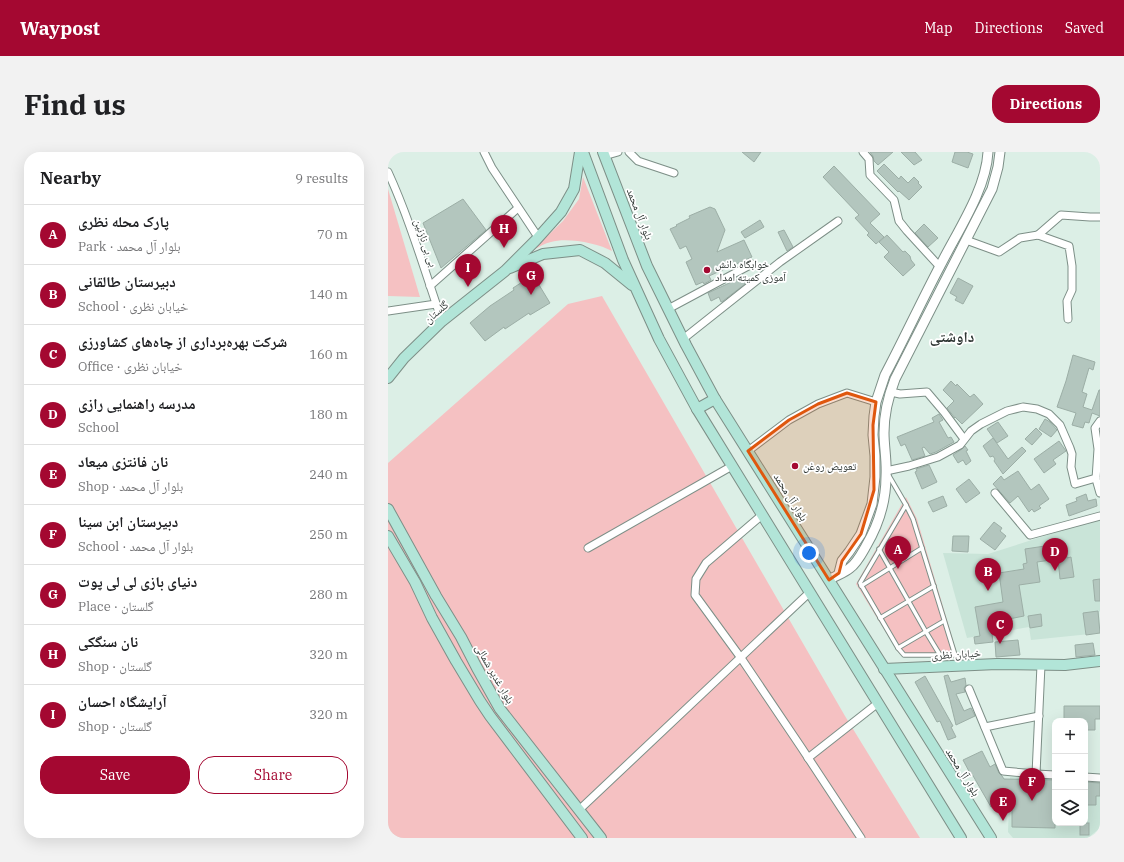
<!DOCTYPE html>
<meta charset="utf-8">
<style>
:root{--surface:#fff;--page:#f2f2f2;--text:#202124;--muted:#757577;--line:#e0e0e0;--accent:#a40831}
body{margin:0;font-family:"IBM Plex Serif","Noto Naskh Arabic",serif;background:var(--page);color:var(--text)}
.controls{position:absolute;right:12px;bottom:12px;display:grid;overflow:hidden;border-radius:8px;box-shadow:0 4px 16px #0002}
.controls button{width:36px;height:36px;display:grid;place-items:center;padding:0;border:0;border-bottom:1px solid var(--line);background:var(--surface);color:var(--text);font:20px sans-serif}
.you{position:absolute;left:421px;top:401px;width:14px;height:14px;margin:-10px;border:3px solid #fff;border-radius:50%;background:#1a73e8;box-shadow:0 0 0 6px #1a73e833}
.badge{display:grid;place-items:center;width:26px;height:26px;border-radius:50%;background:var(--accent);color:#fff;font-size:13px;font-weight:700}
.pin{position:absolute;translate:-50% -33px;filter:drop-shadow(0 1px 2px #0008)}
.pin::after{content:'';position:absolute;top:21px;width:14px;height:12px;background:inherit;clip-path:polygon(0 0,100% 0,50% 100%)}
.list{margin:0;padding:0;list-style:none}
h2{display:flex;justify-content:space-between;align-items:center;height:52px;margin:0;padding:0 16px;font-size:17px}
h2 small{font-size:13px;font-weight:400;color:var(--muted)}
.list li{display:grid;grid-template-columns:26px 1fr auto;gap:12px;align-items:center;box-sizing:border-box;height:60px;padding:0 16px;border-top:1px solid var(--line)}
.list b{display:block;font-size:15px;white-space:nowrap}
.list p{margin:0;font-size:13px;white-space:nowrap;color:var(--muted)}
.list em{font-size:13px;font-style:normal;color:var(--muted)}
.actions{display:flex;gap:8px;padding:12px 16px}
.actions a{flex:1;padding:9px 0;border:1px solid var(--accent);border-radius:16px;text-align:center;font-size:14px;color:var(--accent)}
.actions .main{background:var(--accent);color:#fff}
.icon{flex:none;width:22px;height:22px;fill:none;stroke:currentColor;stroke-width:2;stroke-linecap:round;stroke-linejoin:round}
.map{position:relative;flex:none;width:712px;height:686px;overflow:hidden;border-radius:16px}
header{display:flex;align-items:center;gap:24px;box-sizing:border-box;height:56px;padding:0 20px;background:var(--accent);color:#fff}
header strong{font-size:19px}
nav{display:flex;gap:22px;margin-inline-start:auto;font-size:14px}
.intro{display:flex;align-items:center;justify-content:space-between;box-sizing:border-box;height:96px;padding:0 24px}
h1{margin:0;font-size:28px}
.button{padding:10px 18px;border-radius:16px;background:var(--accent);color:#fff;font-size:14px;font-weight:700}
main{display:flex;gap:24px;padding:0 24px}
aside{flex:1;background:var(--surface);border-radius:16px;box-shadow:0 4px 16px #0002}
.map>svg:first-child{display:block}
</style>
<header>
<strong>Waypost</strong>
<nav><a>Map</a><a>Directions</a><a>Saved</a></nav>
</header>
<div class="intro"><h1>Find us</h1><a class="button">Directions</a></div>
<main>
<aside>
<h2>Nearby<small>9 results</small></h2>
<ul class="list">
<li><span class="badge">A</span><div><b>پارک محله نظری</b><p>Park · بلوار آل محمد</p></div><em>70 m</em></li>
<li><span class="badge">B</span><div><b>دبیرستان طالقانی</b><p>School · خیابان نظری</p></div><em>140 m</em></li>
<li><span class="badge">C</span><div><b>شرکت بهره‌برداری از چاه‌های کشاورزی</b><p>Office · خیابان نظری</p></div><em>160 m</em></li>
<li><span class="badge">D</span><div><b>مدرسه راهنمایی رازی</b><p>School</p></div><em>180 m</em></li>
<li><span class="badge">E</span><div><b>نان فانتزی میعاد</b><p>Shop · بلوار آل محمد</p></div><em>240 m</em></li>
<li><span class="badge">F</span><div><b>دبیرستان ابن سینا</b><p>School · بلوار آل محمد</p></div><em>250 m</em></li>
<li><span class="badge">G</span><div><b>دنیای بازی لی لی پوت</b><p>Place · گلستان</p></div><em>280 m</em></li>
<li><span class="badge">H</span><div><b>نان سنگکی</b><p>Shop · گلستان</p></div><em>320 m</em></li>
<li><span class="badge">I</span><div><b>آرایشگاه احسان</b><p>Shop · گلستان</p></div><em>320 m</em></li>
</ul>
<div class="actions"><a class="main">Save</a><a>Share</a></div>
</aside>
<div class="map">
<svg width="712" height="686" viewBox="0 0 712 686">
<rect width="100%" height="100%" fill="#dcefe6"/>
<g fill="#c9e4d8">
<polygon points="712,368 712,459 711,460 712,481 643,488 641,475 579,486 555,401 600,402 704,369"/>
<polygon points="622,625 667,627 667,671 697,671 697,629 712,630 712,676 700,686 625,686 620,680"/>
</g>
<g fill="#f5c1c2">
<path d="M195 25 224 99C210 91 178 85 163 90 157 91 151 95 145 98L175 69 191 47Z"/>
<polygon points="0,37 32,145 0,144"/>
<polygon points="214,144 457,564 532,686 0,686 0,311 180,152"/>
<polygon points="518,345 529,367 570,505 516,505 510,500 468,432"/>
</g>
<g fill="#b3c6be" stroke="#9caea6">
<polygon points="354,0 373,0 366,10"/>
<polygon points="482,0 505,0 490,13 486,9 485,4"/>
<polygon points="513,0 527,0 534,8 526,13"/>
<polygon points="567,0 579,0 585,2 580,16 564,10"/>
<polygon points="496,12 511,27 513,24 520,31 526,25 531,30 530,31 534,35 521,48 511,39 510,40 489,19"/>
<polygon points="446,14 492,62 482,71 496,85 488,92 479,83 481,81 467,66 471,63 435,25"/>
<polygon points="75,47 98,78 53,116 35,71"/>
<polygon points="322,55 327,57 337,78 329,100 356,88 364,105 321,124 323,128 316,132 315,130 308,133 298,110 304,107 298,94 292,97 282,77 289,74 288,73 302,66 301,64"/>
<polygon points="372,68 376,75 357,86 353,80"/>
<polygon points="536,72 550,86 540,95 527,81"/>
<polygon points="396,78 405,95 399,99 390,80"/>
<polygon points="499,83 515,100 517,99 522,104 523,108 527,113 515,124 496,105 501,100 491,90"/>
<polygon points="145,123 162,151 142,163 141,161 117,177 116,175 97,189 82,171 102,154 126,138 125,136"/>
<polygon points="354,125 357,132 335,149 333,150 331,145 323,149 320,141"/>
<polygon points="570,126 585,134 575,152 567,148 569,145 562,141"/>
<polygon points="685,203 707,210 705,218 701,216 694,240 699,242 695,255 704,258 711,238 712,238 712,264 704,261 701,271 697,270 695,276 684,273 688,261 669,255 678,229"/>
<polygon points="563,229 568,234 569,232 582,245 586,242 595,252 574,272 567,265 567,266 559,256 566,249 555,238"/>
<polygon points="551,262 555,268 551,270 560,286 563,285 566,290 548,300 542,302 536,295 534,296 537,304 524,308 517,292 513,294 509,285 546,270 544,266"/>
<polygon points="657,267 662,270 669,278 663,285 651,277"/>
<polygon points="610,270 620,284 609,291 599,277"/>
<polygon points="648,276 654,282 644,293 637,287"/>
<polygon points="605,286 620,307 634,295 638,299 615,322 606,309 607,307 605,304 602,305 595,294"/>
<polygon points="671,289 678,299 665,308 668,312 656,321 646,307"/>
<polygon points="577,294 580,298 578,299 583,309 578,313 575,308 570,311 565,303 574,297"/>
<polygon points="541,313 549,330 534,337 527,320 529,319 528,317"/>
<polygon points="630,319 643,338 651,332 661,347 651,354 653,356 646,360 644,357 641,360 630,344 622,351 605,332 613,324 616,328"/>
<polygon points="581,327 592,341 578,351 568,337"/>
<polygon points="698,342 700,349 708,347 709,354 681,364 678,353 689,349 688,346"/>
<polygon points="555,344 559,354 545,360 540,350"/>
<polygon points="606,370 614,376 612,379 618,384 607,398 592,387"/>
<polygon points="565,384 581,384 580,400 564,399"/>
<polygon points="677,391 679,406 683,405 686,425 672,427 670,407 649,410 652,430 631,433 636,464 621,467 622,470 603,473 605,490 587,492 586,485 592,484 587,455 615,450 611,421 636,417 635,412 639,411 637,397"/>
<polygon points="712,427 712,449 707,449 705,428"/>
<polygon points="710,459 712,481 698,483 695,461"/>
<polygon points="653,462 654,474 642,476 640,464"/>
<polygon points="630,488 632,503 608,505 607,490"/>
<polygon points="705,491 707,503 688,505 687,493"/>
<polygon points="560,523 563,530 577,526 578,533 576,536 577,540 568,542 576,559 583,556 587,564 568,573 556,524"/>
<polygon points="537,524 565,574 563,575 568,585 560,588 552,569 549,570 527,530"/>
<polygon points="676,554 712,554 712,567 707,567 707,578 697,578 697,569 676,569"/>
<polygon points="594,599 602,615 607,612 611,621 614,624 616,627 667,628 667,676 624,675 624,643 603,655 584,622 583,623 575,608"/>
<polygon points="697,630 712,631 712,644 708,644 708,653 697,653"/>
<rect x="692" y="671" width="9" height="12"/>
</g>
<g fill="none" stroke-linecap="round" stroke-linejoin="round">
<g stroke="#7d8f87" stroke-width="5.5">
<g id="service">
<polyline points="501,324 518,353"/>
<polygon points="518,353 525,367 567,503 516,503 510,496 472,431"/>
<polyline points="491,397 538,480 552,503"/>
<polyline points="473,434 534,396"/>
<polyline points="492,466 546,434"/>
<polyline points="510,496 556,469"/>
</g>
</g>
<g stroke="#7d8f87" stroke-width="9">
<g id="minor">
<polyline points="96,0 104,16 150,85"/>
<polyline points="241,0 250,9 286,21"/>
<polyline points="475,0 481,7 482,23 506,48 511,69 519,79 552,115"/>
<polyline points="216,4 230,0"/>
<path d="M0 20C22 68 37 120 54 169"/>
<polyline points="650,83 673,63 702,65 712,65"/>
<polyline points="578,88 611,100 632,86 650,83 681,94 684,114 684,138 679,149 680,167"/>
<polyline points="42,134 130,56"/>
<polyline points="280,157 364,112"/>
<polyline points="0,159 48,152"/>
<polyline points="295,187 392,110 450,69"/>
<polyline points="503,240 512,242 539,240 556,260 576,287"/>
<polyline points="712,269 707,276 710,297 708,327 712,341"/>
<polyline points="360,299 401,268 430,252 459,241 488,250"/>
<polyline points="498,319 521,314 550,305 572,293 583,279 593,272 619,259 635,255 649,257 661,262 672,273 682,296 684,302 683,315 687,332 708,326"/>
<polyline points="607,341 642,383 712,364"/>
<polyline points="374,363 318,411 308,427 307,443 353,506 413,595 473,686"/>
<polyline points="200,396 344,314"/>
<polyline points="653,513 648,622 667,623"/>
<polyline points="581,537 615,619 648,622"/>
<polyline points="597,575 651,564"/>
<polyline points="420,606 490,551"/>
<polyline points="697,625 712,626"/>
<polyline points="191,658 422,440"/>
</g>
</g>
<g stroke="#7d8f87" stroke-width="11">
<g id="tertiary">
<path d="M451 421 454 409 461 400 473 382 484 352 487 325V304L485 283 486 264 488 250 497 223C516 187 533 150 552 114 569 80 598 38 600 0"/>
<path d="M441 428C447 424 456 421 462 416 469 411 474 401 478 394 491 372 498 349 498 324 499 309 496 295 496 281 496 262 500 245 507 227L604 37 610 15 612 0"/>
</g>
</g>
<g stroke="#7d8f87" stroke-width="12">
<g id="secondary">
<polyline points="195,0 235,108 271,187 309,257 573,686"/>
<polyline points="215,0 259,114 298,193 327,247 603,686"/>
<polyline points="122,116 155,102 192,98 217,111 244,133"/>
<polyline points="0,226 16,206 54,169 117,119 148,88 173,60 186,37 192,0"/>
<polyline points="309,257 327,247"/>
<polyline points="0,357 48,444 73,485 89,516 112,557 213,686"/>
<polyline points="0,384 27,430 44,466 68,509 92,549 102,564 194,686"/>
<polyline points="496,517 609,512 677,513 712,509"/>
</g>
</g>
<use href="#service" stroke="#fff" stroke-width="3.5"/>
<use href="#minor" stroke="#fff" stroke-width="7"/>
<use href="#tertiary" stroke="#fff" stroke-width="9"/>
<use href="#secondary" stroke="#b2e5d8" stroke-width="10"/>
</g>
<path fill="#df570e" fill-opacity="0.2" stroke="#df570e" stroke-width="3" stroke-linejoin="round" d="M459 241 488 250 485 273 486 338 473 382 454 409 451 421 441 428 360 299 401 268 430 252Z"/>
<g fill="#a40831" stroke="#fff" stroke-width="1.5">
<circle cx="319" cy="118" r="4"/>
<circle cx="407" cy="314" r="4"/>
</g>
<g text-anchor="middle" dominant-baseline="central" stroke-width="3.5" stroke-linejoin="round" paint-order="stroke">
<g font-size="11" fill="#2e3633" stroke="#fff">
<text transform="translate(252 62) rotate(69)">بلوار آل محمد</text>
<text transform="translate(38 91) rotate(71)">بی بی نازنین</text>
<text transform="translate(48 160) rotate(-41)">گلستان</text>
<text transform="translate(403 345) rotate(58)">بلوار آل محمد</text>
<text transform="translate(568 502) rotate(-3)">خیابان نظری</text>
<text transform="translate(107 522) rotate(60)">بلوار غدیر شمالی</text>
<text transform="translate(575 620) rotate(58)">بلوار آل محمد</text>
</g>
<g font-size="11" fill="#2e3633" stroke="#fff" text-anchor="start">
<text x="327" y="112">خوابگاه دانش<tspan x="327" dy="13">آموزی کمیته امداد</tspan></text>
<text x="415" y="314">تعویض روغن</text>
</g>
<g font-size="15" font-weight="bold" fill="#2e3633" stroke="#fff">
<text x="564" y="184">داوشتی</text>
</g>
</g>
</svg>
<div class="controls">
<button>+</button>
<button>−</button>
<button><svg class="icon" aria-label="layers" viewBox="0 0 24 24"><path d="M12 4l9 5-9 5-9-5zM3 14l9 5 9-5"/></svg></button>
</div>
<div class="you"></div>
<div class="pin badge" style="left:510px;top:417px">A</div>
<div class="pin badge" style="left:600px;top:439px">B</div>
<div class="pin badge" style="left:612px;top:492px">C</div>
<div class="pin badge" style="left:667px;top:419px">D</div>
<div class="pin badge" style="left:615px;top:669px">E</div>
<div class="pin badge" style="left:644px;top:649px">F</div>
<div class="pin badge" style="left:143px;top:143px">G</div>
<div class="pin badge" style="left:116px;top:96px">H</div>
<div class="pin badge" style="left:80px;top:135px">I</div>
</div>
</main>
